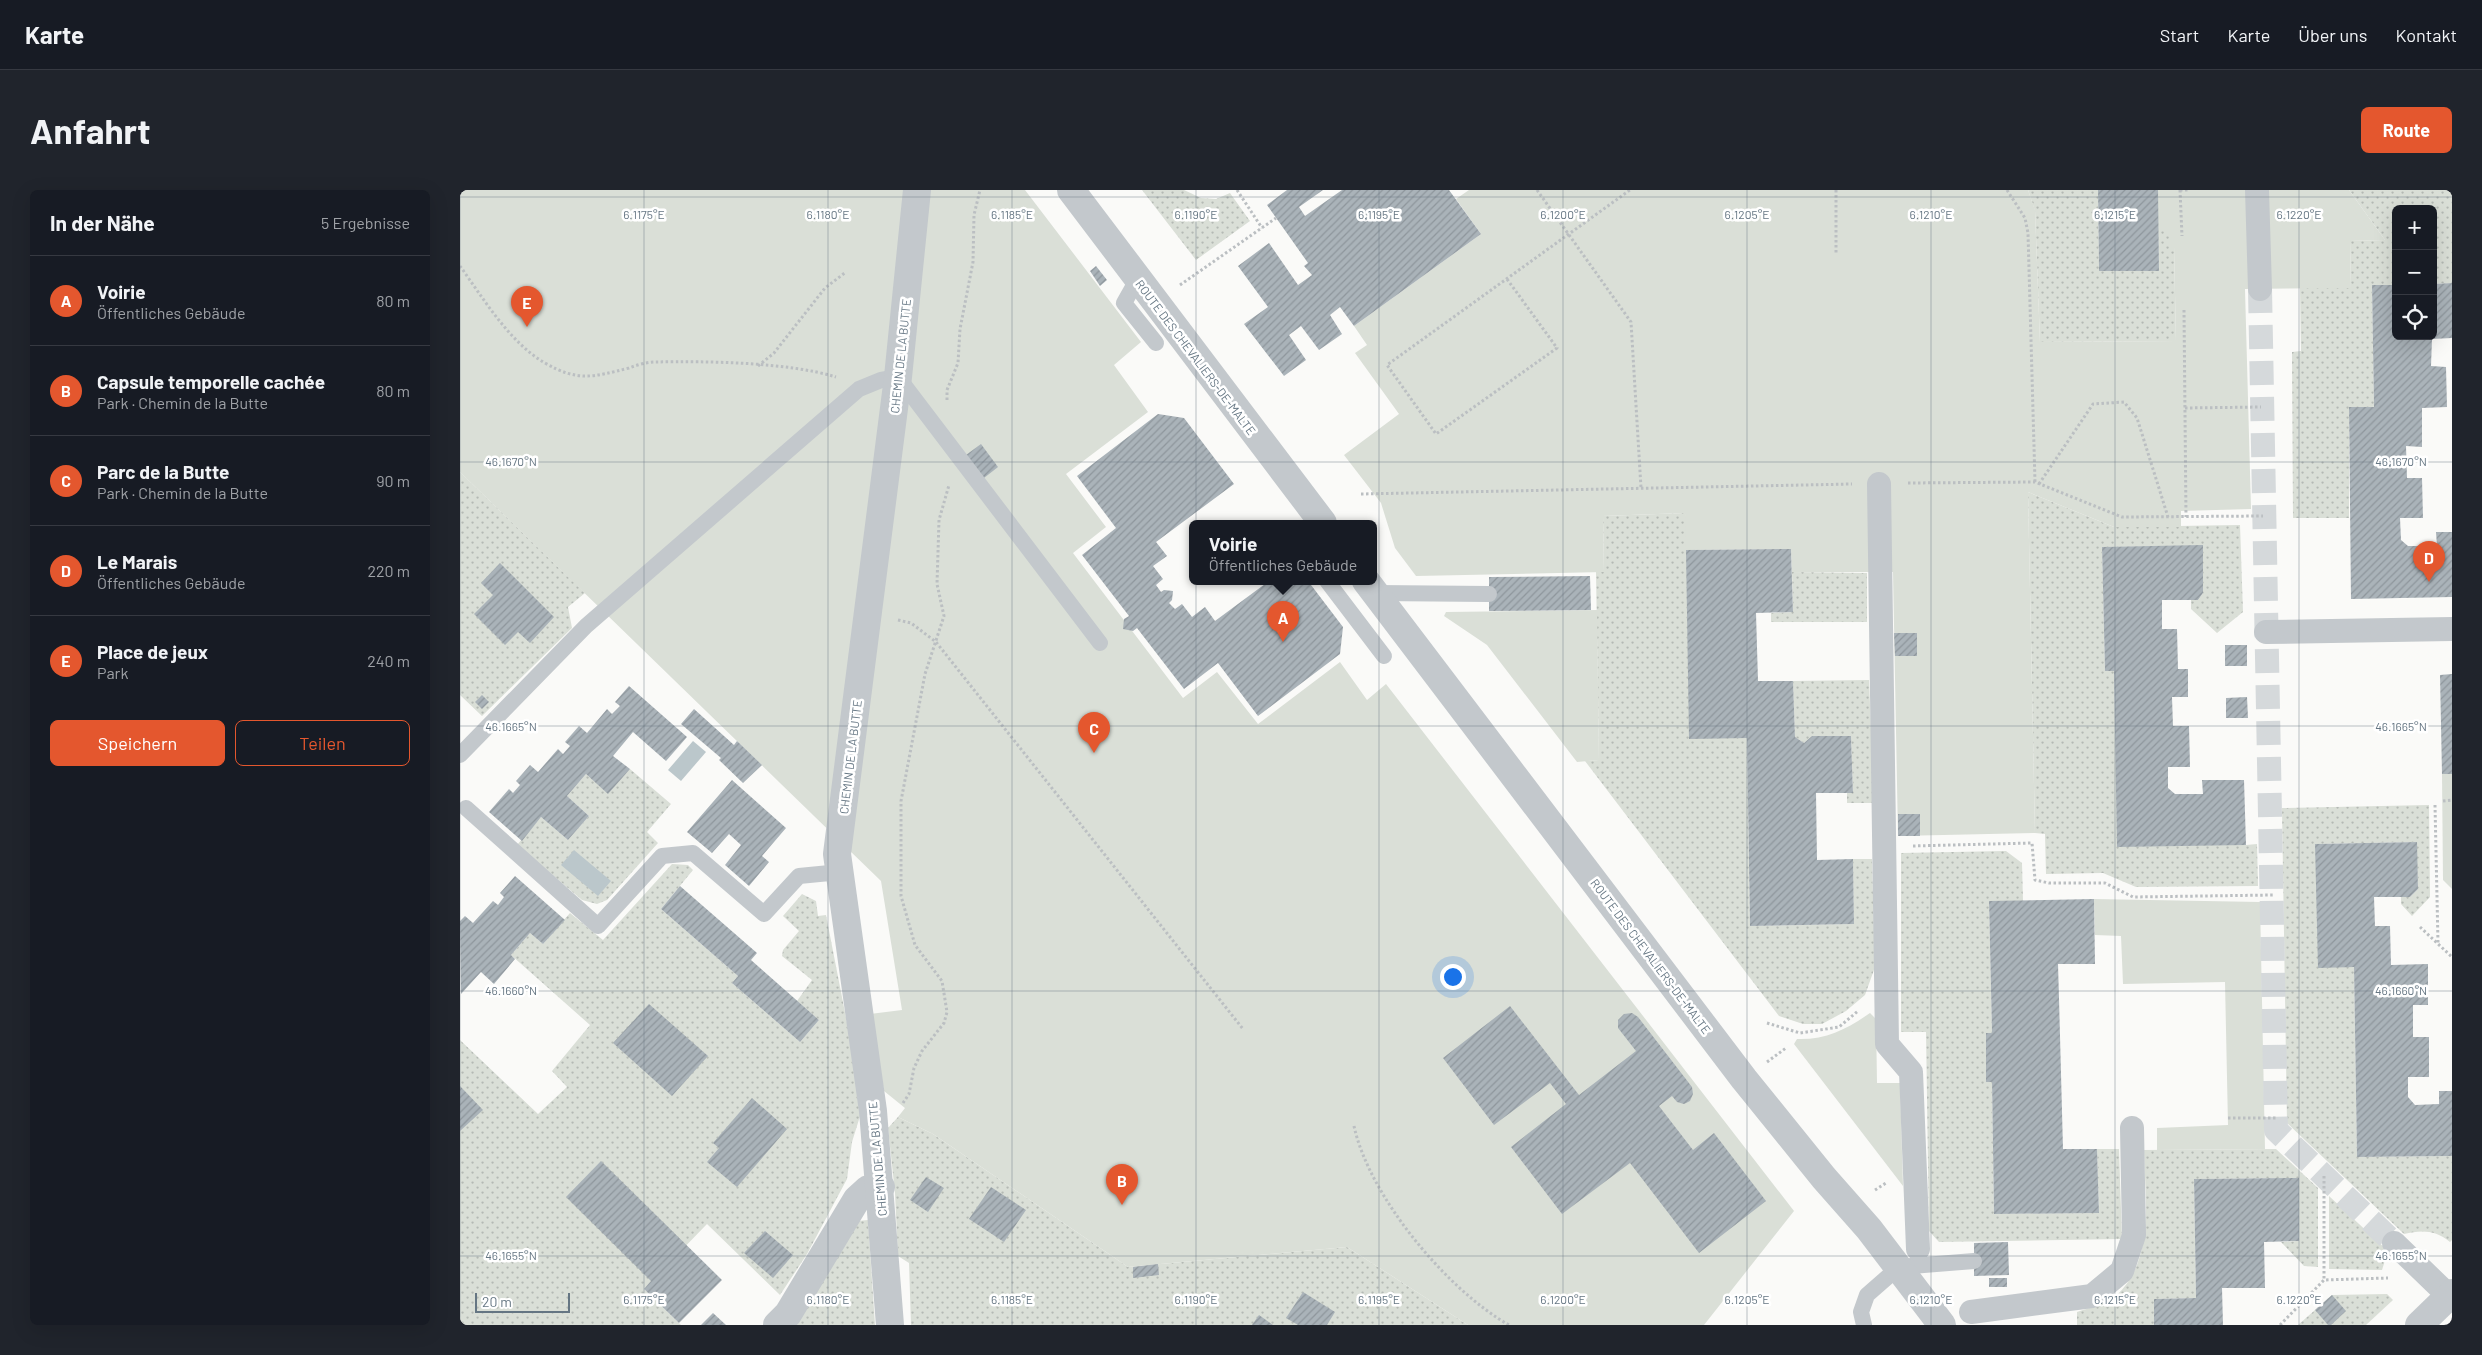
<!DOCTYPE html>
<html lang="de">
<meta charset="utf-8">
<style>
:root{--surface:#171b24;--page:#20242c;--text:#f1f3f6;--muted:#9ea1a6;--line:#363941;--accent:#e4572e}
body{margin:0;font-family:Barlow,sans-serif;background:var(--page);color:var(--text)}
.controls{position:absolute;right:15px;top:15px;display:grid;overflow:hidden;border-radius:8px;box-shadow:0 5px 20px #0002}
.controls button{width:45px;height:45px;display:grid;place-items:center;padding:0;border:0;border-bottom:1px solid var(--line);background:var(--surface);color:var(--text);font:25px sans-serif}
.scale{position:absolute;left:15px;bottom:12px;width:95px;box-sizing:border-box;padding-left:5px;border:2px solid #657683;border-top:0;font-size:14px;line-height:18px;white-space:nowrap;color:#657683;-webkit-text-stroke:4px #fff;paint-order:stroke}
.you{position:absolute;left:992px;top:786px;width:18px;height:18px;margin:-12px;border:4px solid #fff;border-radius:50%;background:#1a73e8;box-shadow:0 0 0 8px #1a73e833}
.badge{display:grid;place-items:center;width:32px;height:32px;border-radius:50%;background:var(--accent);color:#fff;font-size:16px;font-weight:700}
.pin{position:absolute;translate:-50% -41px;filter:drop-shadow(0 1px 2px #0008)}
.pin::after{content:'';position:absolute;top:26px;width:18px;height:15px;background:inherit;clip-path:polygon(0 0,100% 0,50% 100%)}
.popup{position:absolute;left:729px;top:330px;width:188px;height:65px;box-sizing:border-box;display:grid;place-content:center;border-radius:8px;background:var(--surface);filter:drop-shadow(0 1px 4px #0005);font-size:16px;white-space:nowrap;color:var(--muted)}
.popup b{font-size:19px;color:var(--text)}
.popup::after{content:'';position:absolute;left:50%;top:100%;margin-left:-10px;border:10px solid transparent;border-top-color:var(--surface)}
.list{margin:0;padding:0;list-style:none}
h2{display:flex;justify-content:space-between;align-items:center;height:65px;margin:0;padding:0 20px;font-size:21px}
h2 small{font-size:16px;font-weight:400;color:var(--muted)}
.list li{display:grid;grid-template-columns:32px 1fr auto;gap:15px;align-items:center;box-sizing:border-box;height:90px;padding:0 20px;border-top:1px solid var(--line)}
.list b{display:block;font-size:19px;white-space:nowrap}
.list p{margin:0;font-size:16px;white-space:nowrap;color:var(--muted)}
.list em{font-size:16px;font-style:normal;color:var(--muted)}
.actions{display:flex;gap:10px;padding:15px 20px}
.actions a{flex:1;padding:11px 0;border:1px solid var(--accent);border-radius:8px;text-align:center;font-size:18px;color:var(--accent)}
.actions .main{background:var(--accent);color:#fff}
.icon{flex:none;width:28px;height:28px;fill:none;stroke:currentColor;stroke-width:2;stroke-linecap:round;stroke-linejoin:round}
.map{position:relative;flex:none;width:1992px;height:1135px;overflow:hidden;border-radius:8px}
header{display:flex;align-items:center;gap:30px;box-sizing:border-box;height:70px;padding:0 25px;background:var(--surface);border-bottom:1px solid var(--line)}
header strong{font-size:24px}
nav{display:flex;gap:28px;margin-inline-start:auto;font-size:18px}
.intro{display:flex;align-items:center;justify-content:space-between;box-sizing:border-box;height:120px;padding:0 30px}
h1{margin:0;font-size:35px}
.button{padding:12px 22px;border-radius:8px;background:var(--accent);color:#fff;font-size:18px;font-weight:700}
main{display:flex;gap:30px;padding:0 30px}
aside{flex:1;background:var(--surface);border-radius:8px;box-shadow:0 5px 20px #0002}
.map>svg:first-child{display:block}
</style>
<header>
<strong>Karte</strong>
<nav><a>Start</a><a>Karte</a><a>Über uns</a><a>Kontakt</a></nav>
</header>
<div class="intro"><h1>Anfahrt</h1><a class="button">Route</a></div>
<main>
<aside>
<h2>In der Nähe<small>5 Ergebnisse</small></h2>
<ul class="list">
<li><span class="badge">A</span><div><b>Voirie</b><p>Öffentliches Gebäude</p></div><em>80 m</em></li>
<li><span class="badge">B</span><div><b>Capsule temporelle cachée</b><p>Park · Chemin de la Butte</p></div><em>80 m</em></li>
<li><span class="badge">C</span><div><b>Parc de la Butte</b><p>Park · Chemin de la Butte</p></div><em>90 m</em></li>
<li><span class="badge">D</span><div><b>Le Marais</b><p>Öffentliches Gebäude</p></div><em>220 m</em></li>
<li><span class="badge">E</span><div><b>Place de jeux</b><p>Park</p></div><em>240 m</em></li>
</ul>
<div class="actions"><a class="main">Speichern</a><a>Teilen</a></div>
</aside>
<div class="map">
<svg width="1992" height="1135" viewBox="0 0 1992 1135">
<defs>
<pattern id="grass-dots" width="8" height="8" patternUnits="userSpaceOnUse" patternTransform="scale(1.25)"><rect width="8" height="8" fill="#dadfd7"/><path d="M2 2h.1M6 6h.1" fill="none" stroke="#b4b9b4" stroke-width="1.8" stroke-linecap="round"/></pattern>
<pattern id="building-hatch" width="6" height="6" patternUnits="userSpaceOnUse" patternTransform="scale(1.25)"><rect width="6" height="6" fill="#aab3b9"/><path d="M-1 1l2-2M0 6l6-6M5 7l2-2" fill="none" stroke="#8e969c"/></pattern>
</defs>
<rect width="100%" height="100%" fill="#fafaf8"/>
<g fill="url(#grass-dots)">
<polygon points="682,0 724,0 741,8 756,9 770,3 790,31 736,70"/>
<polygon points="1568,0 1638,0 1639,81 1699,81 1698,39 1711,38 1711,56 1714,56 1716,151 1580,152 1575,21"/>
<polygon points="1889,0 1992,0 1992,93 1973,94 1973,19 1936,19 1936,95 1912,95 1914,217 1889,218 1889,328 1833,328 1832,162 1841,161 1840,98 1891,98 1890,51 1925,50"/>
<polygon points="0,282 125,403 108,417 112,438 22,526 0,505"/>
<polygon points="1568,302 1654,337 1780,335 1783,422 1757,443 1731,419 1731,410 1738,410 1743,403 1743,356 1642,357 1645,481 1654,481 1656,578 1786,655 1797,654 1798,696 1676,697 1643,683 1586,684 1585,644 1575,643"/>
<polygon points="1225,323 1287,548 1290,736 1394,734 1393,669 1412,669 1415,777 1405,805 1386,821 1362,834 1343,834 1319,826 1125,571 1139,570 1136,382 1144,382 1143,326"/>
<polygon points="1332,382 1407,383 1407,432 1311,432 1311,423 1333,422"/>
<polygon points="1409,490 1414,613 1387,613 1387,603 1393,602 1391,546 1352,546 1344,553 1335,547 1333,491"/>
<polygon points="170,579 211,614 187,642 198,653 147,710 137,714 122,710 57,655 81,627 108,650 129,626 107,606 126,584 148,603"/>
<path d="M1969 615 1970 707 1952 726 1941 714V707H1950L1958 699 1956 652 1856 654 1894 777 1897 967 1992 966V1050L1990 1052C1975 1040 1962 1040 1944 1044L1827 933 1822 618Z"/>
<polygon points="1546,661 1562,673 1563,711 1529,711 1532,843 1526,843 1526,892 1532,892 1534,1024 1639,1023 1637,959 1659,959 1662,1049 1479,1052 1469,1041 1466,842 1441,842 1441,663"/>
<polygon points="212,674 228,675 233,680 201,719 278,786 272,793 340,852 359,830 337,811 352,790 322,766 323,760 339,741 323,726 342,704 356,711 358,726 366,725 396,879 401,923 392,952 387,989 347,1064 320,1105 247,1034 184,1099 221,1135 0,1135 0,850 78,924 107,897 92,881 130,835 51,765 70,743 83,754 110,723 143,750"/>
<polygon points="438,927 473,944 668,1077 887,1057 1008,1135 451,1135 449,1073 438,1066 435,1003 428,938"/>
<path d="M1816 959 1858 998V1077L1844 1076 1821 1052 1839 1051V988L1734 989 1736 1108 1694 1109V1135H1617V1122C1628 1118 1647 1114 1656 1106 1695 1070 1685 1008 1684 960Z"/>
<polygon points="1869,1006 1928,1061 1922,1080 1869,1079"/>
<polygon points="408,1030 415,1135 329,1135 398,1031"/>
<polygon points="1927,1104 1933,1110 1906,1135 1838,1135 1872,1105"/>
</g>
<g fill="#dadfd7">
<polygon points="0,0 565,0 681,152 654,175 688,222 606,284 646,337 613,363 723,508 757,482 798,534 880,472 907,510 926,494 1334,1021 1244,1135 1008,1135 887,1057 668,1077 473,944 438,927 445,918 424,901 410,824 442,820 421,691 0,282"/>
<polygon points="1009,0 1568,0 1575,20 1580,152 1716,151 1714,57 1711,56 1711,39 1698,39 1698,0 1889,0 1925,50 1890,51 1891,98 1785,99 1791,319 1721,321 1721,337 1654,337 1568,302 1575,643 1438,646 1433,382 1332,382 1331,359 1226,360 1225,323 1143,326 1144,382 956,386 935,358 921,313 884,265 939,224 895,163 907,155 894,136 1021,44 996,9"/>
<polygon points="1137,420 1139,570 1117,572 1027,455 984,426 986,422"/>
<polygon points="1982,584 1992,584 1992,699 1983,690"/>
<polygon points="1634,709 1800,712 1805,959 1697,960 1697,938 1768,935 1765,792 1663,794 1661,746 1635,745"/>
<path d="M1410 823 1416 829 1417 893H1440L1443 996 1334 854 1337 849C1366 850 1387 839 1410 823Z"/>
</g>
<g fill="#bbc7cb">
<polygon points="233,551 246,562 221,591 208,580"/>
<polygon points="114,660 151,691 138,706 101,675"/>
</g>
<g fill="url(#building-hatch)">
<polygon points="827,0 863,0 839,17 845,26 882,0 989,0 1021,44 894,136 880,117 870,125 882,144 859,160 841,136 829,145 846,170 824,186 784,134 808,117 778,76 809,53 838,95 852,85 844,76 848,73 807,15"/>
<polygon points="1638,0 1698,0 1699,81 1639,81"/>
<polygon points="636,76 647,90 640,96 630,81"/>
<polygon points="1992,93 1992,148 1972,149 1971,176 1986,177 1987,217 1962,218 1962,257 1946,256 1947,288 1962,288 1963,328 1940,328 1941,350 1948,356 1977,356 1976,342 1992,342 1992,407 1891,409 1889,217 1914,217 1912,95 1936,95 1936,146 1973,146 1973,94"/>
<polygon points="698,224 724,228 774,294 696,352 707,366 693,376 703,389 696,395 701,402 704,400 713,401 712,410 709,413 715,419 722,414 732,427 745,417 755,431 809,391 848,391 883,437 880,464 798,526 758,473 724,499 677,438 673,441 663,439 664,429 669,426 622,365 656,338 617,286"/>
<polygon points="521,254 538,277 524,288 506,265"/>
<polygon points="1743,355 1743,403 1738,410 1702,410 1702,439 1717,439 1718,479 1728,479 1728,507 1712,507 1713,536 1729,536 1730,577 1708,577 1708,598 1715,604 1743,604 1742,590 1784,590 1786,655 1657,657 1654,481 1645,481 1642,357"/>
<polygon points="1331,359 1333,422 1296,423 1298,491 1333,491 1335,547 1344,553 1352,546 1391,546 1393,603 1356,603 1357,670 1393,669 1394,734 1290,736 1287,548 1229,549 1226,360"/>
<polygon points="40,373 94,427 70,453 58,442 45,455 14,424 33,405 21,393"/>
<polygon points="1130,386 1131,420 1029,421 1029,387"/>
<polygon points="1434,443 1457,443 1457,466 1435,466"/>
<rect x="1765" y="455" width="22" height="21"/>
<polygon points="1992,484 1992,584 1982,584 1980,485"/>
<polygon points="169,496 227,547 206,571 173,542 153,566 170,579 148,604 126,584 107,606 129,626 108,650 81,627 62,651 29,622 49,599 53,603 60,595 56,591 70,575 78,582 98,559 103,564 110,556 105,552 119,536 127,543 147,519 152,524 160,516 155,512"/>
<polygon points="22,505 29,512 22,519 15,512"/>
<polygon points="1787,507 1788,528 1766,528 1766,508"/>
<polygon points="234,519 274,555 277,551 302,575 283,593 259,570 261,568 221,534"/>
<polygon points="272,590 326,638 302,666 309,672 289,696 265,675 281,655 269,644 252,663 227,642"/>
<rect x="1438" y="624" width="22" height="22"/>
<polygon points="1957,652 1958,699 1950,707 1914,707 1915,736 1930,736 1931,775 1968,774 1968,815 1953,815 1953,847 1969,847 1969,887 1948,887 1948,907 1955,915 1979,914 1979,901 1992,901 1992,966 1897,967 1894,777 1858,778 1855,654"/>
<polygon points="55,686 105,730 83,754 70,743 51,765 55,769 34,794 21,782 1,804 0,731 5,726 13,733 33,711 38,715 44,707 40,703"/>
<polygon points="220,696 297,763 291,770 359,830 340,852 272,793 278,786 201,719"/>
<polygon points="1634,709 1635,774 1598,774 1599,808 1603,959 1637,959 1639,1023 1534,1024 1532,892 1526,892 1526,843 1532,843 1529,711"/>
<polygon points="189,814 248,866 212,906 153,853"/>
<polygon points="1050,816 1119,905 1176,861 1158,838 1158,830 1164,824 1172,823 1178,827 1232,897 1233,904 1230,911 1224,914 1217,912 1212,906 1199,916 1233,960 1254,943 1306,1011 1239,1063 1170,973 1102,1024 1051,957 1106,914 1090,893 1034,935 983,868"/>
<polygon points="0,896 23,920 0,941"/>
<polygon points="292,908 327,939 277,997 247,972 259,958 253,953"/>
<polygon points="141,971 262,1090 219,1133 184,1099 191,1091 106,1007"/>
<polygon points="466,987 484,998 468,1022 450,1010"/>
<polygon points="1839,988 1839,1051 1804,1052 1805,1098 1762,1098 1763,1135 1694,1135 1694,1109 1736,1108 1734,989"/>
<polygon points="531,997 566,1020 544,1052 509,1029"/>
<polygon points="305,1041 333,1065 313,1088 284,1063"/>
<polygon points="1548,1052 1549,1085 1514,1086 1514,1053"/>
<polygon points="698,1074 699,1085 673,1088 673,1077"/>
<rect x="1529" y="1088" width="18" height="9"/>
<polygon points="843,1102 875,1122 867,1135 838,1135 826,1128"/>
<polygon points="1872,1105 1886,1121 1871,1135 1868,1135 1855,1120"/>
<polygon points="253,1123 266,1135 241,1135"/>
<polygon points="799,1125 813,1135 792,1135"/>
</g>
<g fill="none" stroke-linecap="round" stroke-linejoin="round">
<polyline stroke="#d5d9db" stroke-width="24" stroke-dasharray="24 12" stroke-linecap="butt" points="1800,99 1816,940 1934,1053"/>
<g stroke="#bbbfc2" stroke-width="3" stroke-dasharray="2.5 2.5" stroke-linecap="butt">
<polyline points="777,0 802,38"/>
<polyline points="1077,0 1171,132 1181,298"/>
<polyline points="1376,0 1376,63"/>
<polyline points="1547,0 1565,28 1568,43 1575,292"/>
<polyline points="1720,0 1722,46"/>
<polyline points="1720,0 1728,0"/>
<path d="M0 76C23 108 50 153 85 173 118 192 133 187 169 178 177 175 186 172 195 172 247 171 327 172 376 187"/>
<polyline points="1047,89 1097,158 976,244 927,175 1170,0"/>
<polyline points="720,95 816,28"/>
<polyline points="1724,120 1726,327"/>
<polyline points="298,176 314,163 365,98 386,82"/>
<polyline points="487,210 487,200 498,173 500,139 513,72 514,25 520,0"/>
<polyline points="1725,218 1801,217"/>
<polyline points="1448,293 1575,292 1662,327 1803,326"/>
<polyline points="1579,294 1633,214 1664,212 1677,228 1708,327"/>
<polyline points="901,304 1392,294"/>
<polyline points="438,430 451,433 476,452 783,839"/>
<polyline points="1983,611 1992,610"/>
<polyline points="1975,615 1978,753"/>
<polyline points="1453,656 1572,653 1575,690 1589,693 1645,693 1673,707 1813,705"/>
<polyline points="1960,737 1992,767"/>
<polyline points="1307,833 1340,843 1379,837 1398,821"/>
<polyline points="1307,872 1326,858"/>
<polyline points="443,913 449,904 454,878 462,861 484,833 487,822 482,791 455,755 441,706 441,611 465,484 484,426 477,394 479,330 489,295"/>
<polyline points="1768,928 1816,928"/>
<path d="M894 936C909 1006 987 1100 1049 1135"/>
<polyline points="1864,986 1864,1090"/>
<polyline points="1415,1000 1426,993"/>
<polyline points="1820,1135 1864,1090 1928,1088"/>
</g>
<g stroke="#c3c8cc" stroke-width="16">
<polyline points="677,90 664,113 696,153"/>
<polyline points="867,391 924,466"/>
<polyline points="916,403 1029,404"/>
<polyline points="0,565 126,436 399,199 421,190 438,187 640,453"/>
<polyline points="6,618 138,736 202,666 233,663 304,724 339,686 380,682"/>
<polyline points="1404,1135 1401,1122 1407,1105 1439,1077 1514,1071"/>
</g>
<g stroke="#c3c8cc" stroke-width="24">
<polyline points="1797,0 1800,99"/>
<polyline points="1419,294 1427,854 1451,882 1458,1059"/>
<polyline points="1806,442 1992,439"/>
<polyline points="1934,1053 1989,1106"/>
<polyline points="1511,1122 1632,1106 1662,1081 1674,1045 1672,938"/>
</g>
<g stroke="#c3c8cc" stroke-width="28">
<polyline points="611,0 863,333"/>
<polyline points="906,391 1284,889 1364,988 1409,1039 1482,1135"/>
<polyline points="317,1135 328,1124 397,1009 408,999 421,997"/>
<polyline points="430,1135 413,921 377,664 438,187 457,0"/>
<polyline points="1959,1135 1992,1103"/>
</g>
</g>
<path fill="none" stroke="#657683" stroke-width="1" stroke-opacity="0.45" d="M0 0V1135M184 0V1135M368 0V1135M552 0V1135M736 0V1135M919 0V1135M1103 0V1135M1287 0V1135M1471 0V1135M1655 0V1135M1839 0V1135M0 7H1992M0 272H1992M0 536H1992M0 801H1992M0 1066H1992"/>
<g text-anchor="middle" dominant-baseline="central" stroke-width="5" stroke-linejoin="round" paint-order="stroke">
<g font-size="12" fill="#657683" stroke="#fff">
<text transform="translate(440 166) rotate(-84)">CHEMIN DE LA BUTTE</text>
<text transform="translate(736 167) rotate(53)">ROUTE DES CHEVALIERS-DE-MALTE</text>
<text transform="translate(390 567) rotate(-83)">CHEMIN DE LA BUTTE</text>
<text transform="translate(1191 766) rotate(53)">ROUTE DES CHEVALIERS-DE-MALTE</text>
<text transform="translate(417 969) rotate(-95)">CHEMIN DE LA BUTTE</text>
</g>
</g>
<g font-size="12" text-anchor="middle" fill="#657683" stroke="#fff" stroke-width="5" stroke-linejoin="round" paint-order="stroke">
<text x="184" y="29">6.1175°E</text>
<text x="368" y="29">6.1180°E</text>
<text x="552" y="29">6.1185°E</text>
<text x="736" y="29">6.1190°E</text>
<text x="919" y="29">6.1195°E</text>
<text x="1103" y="29">6.1200°E</text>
<text x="1287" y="29">6.1205°E</text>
<text x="1471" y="29">6.1210°E</text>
<text x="1655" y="29">6.1215°E</text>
<text x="1839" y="29">6.1220°E</text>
<text x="51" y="276">46.1670°N</text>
<text x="1941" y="276">46.1670°N</text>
<text x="51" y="541">46.1665°N</text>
<text x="1941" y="541">46.1665°N</text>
<text x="51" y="805">46.1660°N</text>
<text x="1941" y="805">46.1660°N</text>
<text x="51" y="1070">46.1655°N</text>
<text x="1941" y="1070">46.1655°N</text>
<text x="184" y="1114">6.1175°E</text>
<text x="368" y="1114">6.1180°E</text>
<text x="552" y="1114">6.1185°E</text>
<text x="736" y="1114">6.1190°E</text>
<text x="919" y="1114">6.1195°E</text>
<text x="1103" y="1114">6.1200°E</text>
<text x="1287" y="1114">6.1205°E</text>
<text x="1471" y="1114">6.1210°E</text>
<text x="1655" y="1114">6.1215°E</text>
<text x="1839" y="1114">6.1220°E</text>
</g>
</svg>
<div class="controls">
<button>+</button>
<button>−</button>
<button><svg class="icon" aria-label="locate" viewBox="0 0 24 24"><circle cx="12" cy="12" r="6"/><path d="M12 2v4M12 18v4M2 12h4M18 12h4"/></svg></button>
</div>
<div class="scale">20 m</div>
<div class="you"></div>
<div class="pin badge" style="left:823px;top:452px">A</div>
<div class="popup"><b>Voirie</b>Öffentliches Gebäude</div>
<div class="pin badge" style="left:662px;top:1015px">B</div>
<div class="pin badge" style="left:634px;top:563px">C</div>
<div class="pin badge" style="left:1969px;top:392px">D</div>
<div class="pin badge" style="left:67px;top:137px">E</div>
</div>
</main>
